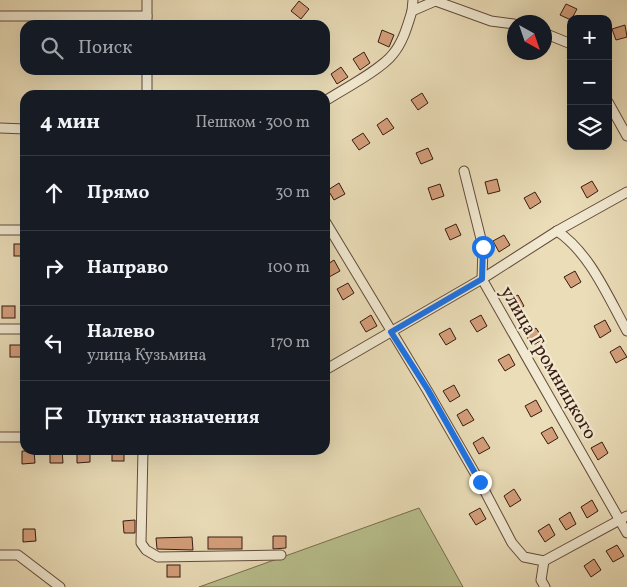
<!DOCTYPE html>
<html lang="ru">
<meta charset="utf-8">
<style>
:root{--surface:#171b24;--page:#20242c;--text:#f1f3f6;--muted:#9ea1a6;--line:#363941}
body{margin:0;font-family:Vollkorn,serif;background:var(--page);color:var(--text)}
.controls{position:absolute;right:15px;top:15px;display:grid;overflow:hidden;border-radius:10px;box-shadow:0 5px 20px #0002}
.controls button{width:45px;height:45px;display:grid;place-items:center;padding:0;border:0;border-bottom:1px solid var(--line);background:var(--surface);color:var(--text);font:25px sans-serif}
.compass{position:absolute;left:507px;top:15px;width:45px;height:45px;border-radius:50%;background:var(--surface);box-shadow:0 5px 20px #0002;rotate:140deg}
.stop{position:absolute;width:15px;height:15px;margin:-11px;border:4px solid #1a73e8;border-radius:50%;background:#fff}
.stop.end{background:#1a73e8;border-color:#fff;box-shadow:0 1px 5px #0008}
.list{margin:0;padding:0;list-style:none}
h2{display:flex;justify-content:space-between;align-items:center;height:65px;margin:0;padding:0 20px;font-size:21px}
h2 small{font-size:16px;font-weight:400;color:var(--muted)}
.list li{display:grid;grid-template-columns:32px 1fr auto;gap:15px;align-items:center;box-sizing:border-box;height:75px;padding:0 20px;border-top:1px solid var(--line)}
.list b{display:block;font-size:19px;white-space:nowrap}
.list p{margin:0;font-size:16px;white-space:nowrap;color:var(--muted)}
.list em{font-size:16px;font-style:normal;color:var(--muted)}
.icon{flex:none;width:28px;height:28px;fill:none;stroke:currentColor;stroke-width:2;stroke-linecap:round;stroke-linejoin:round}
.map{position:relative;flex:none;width:627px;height:587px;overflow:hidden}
.search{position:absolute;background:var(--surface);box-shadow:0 5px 20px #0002;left:20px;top:20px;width:310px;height:55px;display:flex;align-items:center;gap:12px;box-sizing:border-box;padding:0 18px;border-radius:15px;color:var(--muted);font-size:19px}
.panel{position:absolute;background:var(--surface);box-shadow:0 5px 20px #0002;left:20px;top:90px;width:310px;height:365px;border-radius:15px}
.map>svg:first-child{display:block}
</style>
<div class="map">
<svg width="627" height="587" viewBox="0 0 627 587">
<rect width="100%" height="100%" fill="#eaddb8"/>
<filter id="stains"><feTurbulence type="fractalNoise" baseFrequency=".004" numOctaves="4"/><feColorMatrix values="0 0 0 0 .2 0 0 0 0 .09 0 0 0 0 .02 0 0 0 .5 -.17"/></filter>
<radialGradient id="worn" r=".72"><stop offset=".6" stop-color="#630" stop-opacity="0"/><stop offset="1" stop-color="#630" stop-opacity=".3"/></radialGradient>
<polygon fill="#b8c08e" stroke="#786e50" points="419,508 463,587 199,587"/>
<g fill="#d49f7b" stroke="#381b11">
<polygon points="299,1 309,9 301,19 291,11"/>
<polygon points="566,4 577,9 571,20 560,15"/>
<polygon points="625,25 627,37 616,40 612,29"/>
<polygon points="382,30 394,35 389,47 378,42"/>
<polygon points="364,52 370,63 360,70 353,59"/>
<polygon points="341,67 348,77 337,84 331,74"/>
<polygon points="422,93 428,103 418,110 411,100"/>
<polygon points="387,118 394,128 383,135 377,125"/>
<polygon points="363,133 370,143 359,150 352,140"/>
<polygon points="428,148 433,159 421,164 416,153"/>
<polygon points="497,179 500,191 488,194 485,182"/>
<polygon points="592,181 598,191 587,198 581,187"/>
<polygon points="339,183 345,194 334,200 328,190"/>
<polygon points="440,184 444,196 432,200 428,188"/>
<polygon points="535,192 541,202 530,209 524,198"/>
<polygon points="456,224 461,235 450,240 445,229"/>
<polygon points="504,235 510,245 499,252 493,241"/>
<rect x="14" y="244" width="11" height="12"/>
<polygon points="334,260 340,271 329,277 325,271 325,266"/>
<polygon points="575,271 581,282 571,288 564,277"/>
<polygon points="348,283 354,293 343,300 337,289"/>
<polygon points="518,295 524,306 514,313 507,301"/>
<rect x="2" y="306" width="13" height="12"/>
<polygon points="371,315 377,326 366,332 360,322"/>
<polygon points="481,315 487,326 477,332 470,321"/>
<polygon points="605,320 611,331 600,338 594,326"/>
<polygon points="450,328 456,339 446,345 439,334"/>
<polygon points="536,328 543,339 532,346 526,335"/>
<rect x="10" y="345" width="13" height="12"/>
<polygon points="620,346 627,357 616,363 610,352"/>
<polygon points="509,354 515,365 505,371 498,360"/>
<polygon points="454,385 460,396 450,402 443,391"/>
<polygon points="536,400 542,411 531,417 525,406"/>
<polygon points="467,409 474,420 463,426 457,415"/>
<polygon points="552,427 558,438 548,444 541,433"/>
<polygon points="483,437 490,448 479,454 473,443"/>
<polygon points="602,442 608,453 598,460 591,448"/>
<polygon points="62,450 63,463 50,463 50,451"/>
<polygon points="77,450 90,450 90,462 77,463"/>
<rect x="112" y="450" width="12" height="11"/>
<polygon points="22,451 34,451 35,463 22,464"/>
<polygon points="514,489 521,500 510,507 504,496"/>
<polygon points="592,500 598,511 587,518 581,507"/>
<polygon points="480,508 486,519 476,525 469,514"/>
<polygon points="570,512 576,524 566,530 559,519"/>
<polygon points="135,520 135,533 124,533 123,521"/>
<polygon points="549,524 555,535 545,542 538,531"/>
<polygon points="23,529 35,529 36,541 23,542"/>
<polygon points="273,536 286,536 286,548 273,549"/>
<polygon points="192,537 193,550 157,549 156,538"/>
<rect x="208" y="537" width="34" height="12"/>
<polygon points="617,545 624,556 613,562 606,551"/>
<polygon points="594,559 601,570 591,577 584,566"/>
<rect x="167" y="565" width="13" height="12"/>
</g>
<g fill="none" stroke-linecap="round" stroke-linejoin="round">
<g stroke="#644c3b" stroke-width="11">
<g id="minor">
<polyline points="433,0 491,21 514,24"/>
<polyline points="412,11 413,0"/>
<polyline points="0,16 147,16"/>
<polyline points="147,25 147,0"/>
<polyline points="544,33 571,44"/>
<polyline points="147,70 147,95"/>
<path d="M325 101C342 90 382 69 393 54 403 42 407 27 412 11L435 1"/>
<polyline points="608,102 627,136"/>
<polyline points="0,128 25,129"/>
<polyline points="464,171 483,247 482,279 627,533"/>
<polyline points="325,221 427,390 480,482 512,543 524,557 544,561"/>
<polyline points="0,230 25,230"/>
<path d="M557 231C590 253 608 297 627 331"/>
<polyline points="0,329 25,329"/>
<polyline points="325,370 482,279 557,231 627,192"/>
<polyline points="0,437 25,437"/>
<polyline points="143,450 141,543 146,550 158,557 281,555"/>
<polyline points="0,555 18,555 60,587"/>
<polyline points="544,561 627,516"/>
<polyline points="544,561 541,580 545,587"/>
</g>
</g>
<use href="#minor" stroke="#f1e9d1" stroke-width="9"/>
</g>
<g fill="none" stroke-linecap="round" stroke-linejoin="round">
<polyline stroke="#1a73e8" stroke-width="6" points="480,482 428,390 391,332 482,279 483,247"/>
</g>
<g text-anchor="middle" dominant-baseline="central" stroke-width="4.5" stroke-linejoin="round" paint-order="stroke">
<g font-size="19" fill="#381b11" stroke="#f1e9d1">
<text transform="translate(548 363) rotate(60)">улица Громницкого</text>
</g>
</g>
<rect width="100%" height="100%" filter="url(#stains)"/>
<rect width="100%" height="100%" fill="url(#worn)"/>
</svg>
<div class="controls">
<button>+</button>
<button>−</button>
<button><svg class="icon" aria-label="layers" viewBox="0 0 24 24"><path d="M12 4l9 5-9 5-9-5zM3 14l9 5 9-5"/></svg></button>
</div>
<svg class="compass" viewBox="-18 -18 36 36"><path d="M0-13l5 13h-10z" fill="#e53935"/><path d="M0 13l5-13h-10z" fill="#9ea1a6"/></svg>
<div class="stop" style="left:483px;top:247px"></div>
<div class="stop end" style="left:480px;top:482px"></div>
<div class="search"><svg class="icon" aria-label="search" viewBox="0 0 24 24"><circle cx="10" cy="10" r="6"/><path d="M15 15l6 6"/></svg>Поиск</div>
<section class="panel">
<h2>4 мин<small>Пешком · 300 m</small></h2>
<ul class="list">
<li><svg class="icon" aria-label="ahead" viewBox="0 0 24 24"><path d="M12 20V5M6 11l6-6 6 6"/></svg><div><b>Прямо</b></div><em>30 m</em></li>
<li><svg class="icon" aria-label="right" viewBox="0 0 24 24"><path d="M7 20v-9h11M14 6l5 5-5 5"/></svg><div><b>Направо</b></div><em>100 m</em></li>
<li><svg class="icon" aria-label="left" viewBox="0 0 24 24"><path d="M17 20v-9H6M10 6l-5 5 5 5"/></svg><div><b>Налево</b><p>улица Кузьмина</p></div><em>170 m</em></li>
<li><svg class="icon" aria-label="arrive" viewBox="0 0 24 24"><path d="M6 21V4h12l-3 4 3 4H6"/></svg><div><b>Пункт назначения</b></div></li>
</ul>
</section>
</div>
